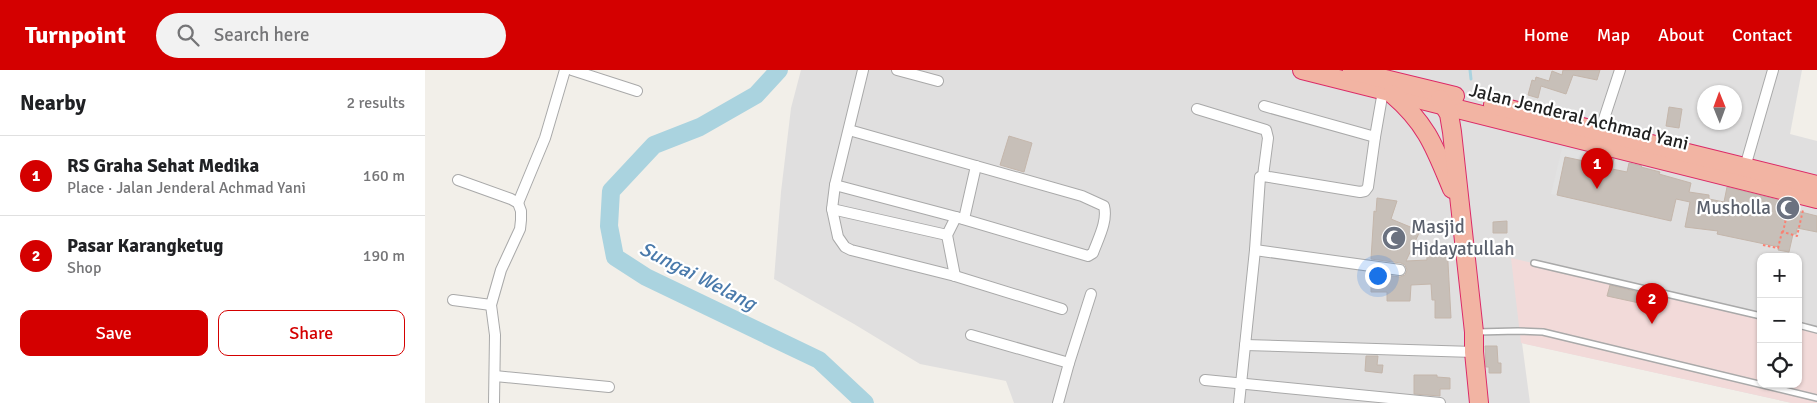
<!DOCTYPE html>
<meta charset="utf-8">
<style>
:root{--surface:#fff;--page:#f2f2f2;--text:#202124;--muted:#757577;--line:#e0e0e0;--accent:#d40000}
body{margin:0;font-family:Signika,sans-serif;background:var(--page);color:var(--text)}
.controls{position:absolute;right:15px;bottom:15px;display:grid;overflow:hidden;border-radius:10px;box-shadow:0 1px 4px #0004}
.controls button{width:45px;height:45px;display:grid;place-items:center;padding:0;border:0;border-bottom:1px solid var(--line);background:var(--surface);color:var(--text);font:25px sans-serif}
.compass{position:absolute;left:1272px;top:15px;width:45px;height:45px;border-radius:50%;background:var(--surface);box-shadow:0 1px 4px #0004;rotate:359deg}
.you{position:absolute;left:952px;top:205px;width:18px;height:18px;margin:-12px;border:4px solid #fff;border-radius:50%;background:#1a73e8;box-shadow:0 0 0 8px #1a73e833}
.badge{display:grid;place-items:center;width:32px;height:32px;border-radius:50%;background:var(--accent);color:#fff;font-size:16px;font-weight:700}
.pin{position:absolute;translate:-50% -41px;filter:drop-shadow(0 1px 2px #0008)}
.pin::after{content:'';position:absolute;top:26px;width:18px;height:15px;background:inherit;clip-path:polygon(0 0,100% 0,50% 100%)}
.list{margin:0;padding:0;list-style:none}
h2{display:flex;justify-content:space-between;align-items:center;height:65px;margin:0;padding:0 20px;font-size:21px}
h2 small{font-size:16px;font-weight:400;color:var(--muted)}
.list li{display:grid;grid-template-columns:32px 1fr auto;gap:15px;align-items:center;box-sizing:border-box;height:80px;padding:0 20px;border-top:1px solid var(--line)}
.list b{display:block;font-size:19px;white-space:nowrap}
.list p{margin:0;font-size:16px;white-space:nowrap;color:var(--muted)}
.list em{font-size:16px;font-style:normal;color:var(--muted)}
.actions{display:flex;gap:10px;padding:15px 20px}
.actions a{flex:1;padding:11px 0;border:1px solid var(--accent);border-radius:10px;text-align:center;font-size:18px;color:var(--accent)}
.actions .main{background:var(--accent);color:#fff}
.icon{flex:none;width:28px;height:28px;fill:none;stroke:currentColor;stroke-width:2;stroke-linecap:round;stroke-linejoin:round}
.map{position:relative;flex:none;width:1392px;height:333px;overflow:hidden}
header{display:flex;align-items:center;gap:30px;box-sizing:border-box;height:70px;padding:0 25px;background:var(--accent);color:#fff}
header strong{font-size:24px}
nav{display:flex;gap:28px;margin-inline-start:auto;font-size:18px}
.search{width:350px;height:45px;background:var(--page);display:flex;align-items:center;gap:12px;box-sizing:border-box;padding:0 18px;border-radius:28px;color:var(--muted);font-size:19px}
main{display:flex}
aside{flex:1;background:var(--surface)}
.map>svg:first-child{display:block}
</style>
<header>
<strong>Turnpoint</strong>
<div class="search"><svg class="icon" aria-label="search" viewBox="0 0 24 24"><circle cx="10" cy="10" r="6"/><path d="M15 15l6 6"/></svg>Search here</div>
<nav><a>Home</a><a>Map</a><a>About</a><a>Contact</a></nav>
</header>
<main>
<aside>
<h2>Nearby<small>2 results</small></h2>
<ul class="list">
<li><span class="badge">1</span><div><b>RS Graha Sehat Medika</b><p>Place · Jalan Jenderal Achmad Yani</p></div><em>160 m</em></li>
<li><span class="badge">2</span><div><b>Pasar Karangketug</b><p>Shop</p></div><em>190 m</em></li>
</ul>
<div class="actions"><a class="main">Save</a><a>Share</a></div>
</aside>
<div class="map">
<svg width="1392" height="333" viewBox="0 0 1392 333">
<rect width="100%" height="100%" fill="#f2efe9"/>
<path fill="#e0dfdf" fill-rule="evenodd" d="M376 0H1377L1365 64 1392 71V333H1367L1097 273 1105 333H589L581 311 495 294 429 254 349 209 356 122 366 38ZM1280 22H1310V52H1280ZM1336 187H1373V314H1336Z"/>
<polygon fill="#f2dad9" points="1086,188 1336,246 1336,314 1373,314 1373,255 1392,260 1392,333 1367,333 1096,273"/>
<polygon fill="#e2e2e2" points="1137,78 1180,87 1178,95 1140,87 1132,125 1126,124"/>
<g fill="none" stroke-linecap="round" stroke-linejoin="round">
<polyline stroke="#aad3df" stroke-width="3" points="1045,0 1046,9"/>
<polyline stroke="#aad3df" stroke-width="18" points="354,0 331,25 275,57 229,75 186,121 184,156 190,187 221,207 394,290 440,333"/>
</g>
<g fill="#c7bfb8" stroke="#c4b6ab">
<polygon points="1138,0 1175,0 1172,10 1148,5 1141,24 1116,16 1113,28 1103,25 1107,10 1110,11 1111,7 1124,11 1127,1 1137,5"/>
<polygon points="1244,37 1257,39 1254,58 1241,56"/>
<polygon points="584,66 607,73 599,102 575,95"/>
<polygon points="1140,87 1178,95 1180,87 1189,89 1187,99 1202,102 1204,93 1217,96 1216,97 1235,102 1234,104 1266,113 1264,122 1284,125 1284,129 1299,132 1302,117 1369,134 1368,140 1392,146 1392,162 1372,158 1371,164 1368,164 1364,182 1353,180 1354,177 1292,164 1293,161 1260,157 1265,132 1251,129 1246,151 1132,125"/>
<polygon points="952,128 972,131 966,149 995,161 981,191 1002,190 1001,175 1022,174 1026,248 1010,248 1010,230 1007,230 1006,214 986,215 985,231 962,231 962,222 946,222 946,203 975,207 980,205 982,200 980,195 976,193 946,189 949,141 951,142"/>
<polygon points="1082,151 1082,163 1068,163 1068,152"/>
<polygon points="1185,215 1230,226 1228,236 1182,226"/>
<polygon points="1060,276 1072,276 1073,293 1076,293 1076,303 1064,303 1064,297 1061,297"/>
<polygon points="941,286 953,286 952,295 958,295 957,303 940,301"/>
<polygon points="989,305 1012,305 1012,307 1025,308 1025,319 1015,319 1015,326 989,324"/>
</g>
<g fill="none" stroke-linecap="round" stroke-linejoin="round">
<g stroke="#a9a9a9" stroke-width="8">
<g id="service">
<polyline points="1109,193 1336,246"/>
<polyline points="1373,255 1392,260"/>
<polyline points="1052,262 1093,261 1118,262 1392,328"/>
</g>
</g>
<g stroke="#a9a9a9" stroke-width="12">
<g id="minor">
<polyline points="147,0 212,21"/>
<polyline points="438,0 410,115 407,139 413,167 420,177 426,180 530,206 637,239"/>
<polyline points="472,0 513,11"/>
<polyline points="839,36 950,67"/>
<polyline points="772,39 841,60 843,68 838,106"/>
<path d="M424 60 657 126 679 136C683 151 673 169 668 183L663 186 531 147 522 165 530 206"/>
<polyline points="1175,61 1195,0"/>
<polyline points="1320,97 1348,0"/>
<polyline points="33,110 86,129 93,133 96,141 96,150 95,159 76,200 66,235 70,265 69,333"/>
<polyline points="410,115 531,147"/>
<polyline points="93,133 120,68 140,0"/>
<polyline points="407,139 522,165"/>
<polyline points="539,149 551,96"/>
<polyline points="830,180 975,200"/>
<polyline points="28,230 66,235"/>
<polyline points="546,265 644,293 633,333"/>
<polyline points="820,275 1049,282"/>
<polyline points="644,293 666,224"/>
<polyline points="70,306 184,317"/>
<polyline points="780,310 1015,333"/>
<polyline points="814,333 830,180 835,107 838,106 935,122 940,121 943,117 950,67 958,21"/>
</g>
</g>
<g stroke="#dc2a67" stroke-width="20">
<g id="trunk">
<polyline points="877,0 1392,129"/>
<polyline points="927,1 1030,26"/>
<path d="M967 24C1002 54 1010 78 1027 119"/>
<polyline points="1015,29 1024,44 1027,62 1049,262 1049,282 1054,333"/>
<polyline points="1068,35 1392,115"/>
</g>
</g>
<g stroke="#fa8072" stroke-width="2" stroke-dasharray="2.5 2.5" stroke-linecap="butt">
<polyline points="1370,138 1368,145 1362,144 1358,162 1372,166 1378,140"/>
<polyline points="1338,175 1353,178 1357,162 1358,162"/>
</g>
<use href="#service" stroke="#fff" stroke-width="5"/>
<use href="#minor" stroke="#fff" stroke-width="10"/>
<use href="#trunk" stroke="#f2b4a3" stroke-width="18"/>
</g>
<defs>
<g id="mosque-disc" transform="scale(1.25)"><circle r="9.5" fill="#6b7280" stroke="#fff"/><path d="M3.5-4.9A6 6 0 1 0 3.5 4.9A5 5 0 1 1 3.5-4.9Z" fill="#fff"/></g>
</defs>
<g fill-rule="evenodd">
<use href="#mosque-disc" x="1363" y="138"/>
<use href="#mosque-disc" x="969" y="168"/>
</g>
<g text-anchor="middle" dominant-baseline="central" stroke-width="4.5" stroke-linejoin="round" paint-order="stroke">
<g font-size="19" fill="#222" stroke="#fff">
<text transform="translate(1154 47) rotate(14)">Jalan Jenderal Achmad Yani</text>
</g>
<g font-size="19" fill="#5b616d" stroke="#fff" text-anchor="end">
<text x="1346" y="138">Musholla</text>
<text x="986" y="157" text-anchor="start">Masjid<tspan x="986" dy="22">Hidayatullah</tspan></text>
</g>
<g font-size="20" font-style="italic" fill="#4a7aab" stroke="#fff">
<text transform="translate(273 206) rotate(27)">Sungai Welang</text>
</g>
</g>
</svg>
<div class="controls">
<button>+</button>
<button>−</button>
<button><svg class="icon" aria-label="locate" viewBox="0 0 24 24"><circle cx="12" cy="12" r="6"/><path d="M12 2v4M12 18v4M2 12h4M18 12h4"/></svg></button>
</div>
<svg class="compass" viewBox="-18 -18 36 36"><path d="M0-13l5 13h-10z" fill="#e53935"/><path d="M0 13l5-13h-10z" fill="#757577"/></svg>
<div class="you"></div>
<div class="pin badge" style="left:1172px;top:119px">1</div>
<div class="pin badge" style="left:1227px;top:254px">2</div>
</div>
</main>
